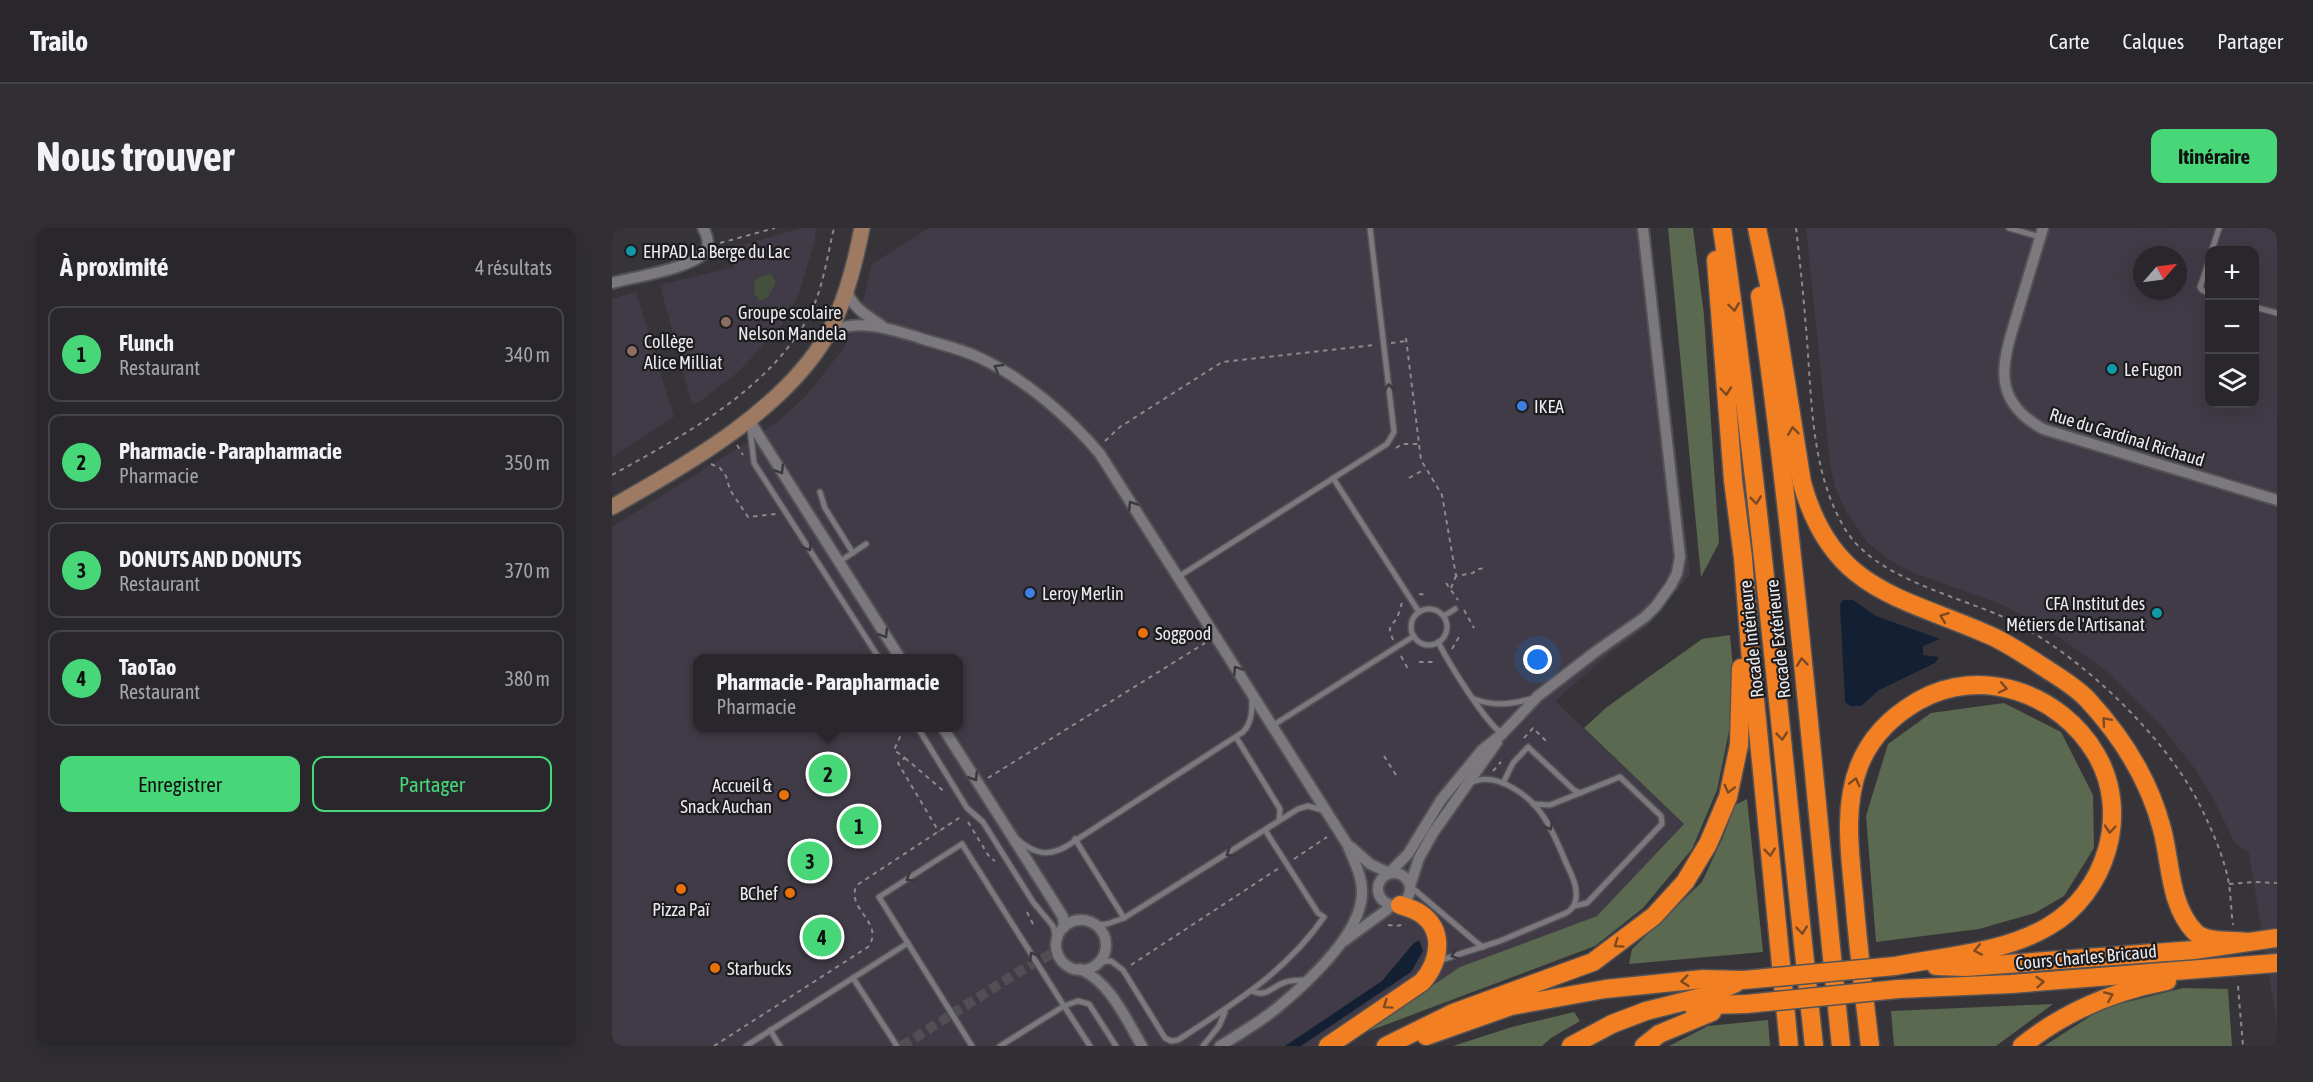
<!DOCTYPE html>
<html lang="fr">
<meta charset="utf-8">
<style>
:root{--surface:#29272b;--page:#312f33;--text:#f1f3f6;--muted:#a5a5a9;--line:#454447;--accent:#47d779}
body{margin:0;font-family:"Asap Condensed",sans-serif;background:var(--page);color:var(--text)}
.controls{position:absolute;right:18px;top:18px;display:grid;overflow:hidden;border-radius:12px;box-shadow:0 6px 24px #0002}
.controls button{width:54px;height:54px;display:grid;place-items:center;padding:0;border:0;border-bottom:2px solid var(--line);background:var(--surface);color:var(--text);font:30px sans-serif}
.compass{position:absolute;left:1521px;top:18px;width:54px;height:54px;border-radius:50%;background:var(--surface);box-shadow:0 6px 24px #0002;rotate:62deg}
.you{position:absolute;left:926px;top:432px;width:21px;height:21px;margin:-15px;border:4px solid #fff;border-radius:50%;background:#1a73e8;box-shadow:0 0 0 9px #1a73e833}
.badge{display:grid;place-items:center;width:39px;height:39px;border-radius:50%;background:var(--accent);color:#111;font-size:20px;font-weight:700}
.pin{position:absolute;translate:-50% -50%;border:3px solid #fff;box-shadow:0 2px 6px #0006}
.popup{position:absolute;left:81px;top:426px;width:270px;height:78px;box-sizing:border-box;display:grid;place-content:center;border-radius:12px;background:var(--surface);filter:drop-shadow(0 2px 4px #0005);font-size:20px;white-space:nowrap;color:var(--muted)}
.popup b{font-size:22px;color:var(--text)}
.popup::after{content:'';position:absolute;left:50%;top:100%;margin-left:-12px;border:12px solid transparent;border-top-color:var(--surface)}
.list{margin:0;padding:0;list-style:none}
h2{display:flex;justify-content:space-between;align-items:center;height:78px;margin:0;padding:0 24px;font-size:26px}
h2 small{font-size:20px;font-weight:400;color:var(--muted)}
.list li{display:grid;grid-template-columns:39px 1fr auto;gap:18px;align-items:center;box-sizing:border-box;height:96px;margin:0 12px 12px;padding:0 12px;border:2px solid var(--line);border-radius:12px}
.list b{display:block;font-size:22px;white-space:nowrap}
.list p{margin:0;font-size:20px;white-space:nowrap;color:var(--muted)}
.list em{font-size:20px;font-style:normal;color:var(--muted)}
.actions{display:flex;gap:12px;padding:18px 24px}
.actions a{flex:1;padding:14px 0;border:2px solid var(--accent);border-radius:12px;text-align:center;font-size:21px;color:var(--accent)}
.actions .main{background:var(--accent);color:#111}
.icon{flex:none;width:33px;height:33px;fill:none;stroke:currentColor;stroke-width:2;stroke-linecap:round;stroke-linejoin:round}
.map{position:relative;flex:none;width:1665px;height:818px;overflow:hidden;border-radius:12px}
header{display:flex;align-items:center;gap:36px;box-sizing:border-box;height:84px;padding:0 30px;background:var(--surface);border-bottom:2px solid var(--line)}
header strong{font-size:28px}
nav{display:flex;gap:33px;margin-inline-start:auto;font-size:21px}
.intro{display:flex;align-items:center;justify-content:space-between;box-sizing:border-box;height:144px;padding:0 36px}
h1{margin:0;font-size:42px}
.button{padding:15px 27px;border-radius:12px;background:var(--accent);color:#111;font-size:21px;font-weight:700}
main{display:flex;gap:36px;padding:0 36px}
aside{flex:1;background:var(--surface);border-radius:12px;box-shadow:0 6px 24px #0002}
.map>svg:first-child{display:block}
</style>
<header>
<strong>Trailo</strong>
<nav><a>Carte</a><a>Calques</a><a>Partager</a></nav>
</header>
<div class="intro"><h1>Nous trouver</h1><a class="button">Itinéraire</a></div>
<main>
<aside>
<h2>À proximité<small>4 résultats</small></h2>
<ul class="list">
<li><span class="badge">1</span><div><b>Flunch</b><p>Restaurant</p></div><em>340 m</em></li>
<li><span class="badge">2</span><div><b>Pharmacie - Parapharmacie</b><p>Pharmacie</p></div><em>350 m</em></li>
<li><span class="badge">3</span><div><b>DONUTS AND DONUTS</b><p>Restaurant</p></div><em>370 m</em></li>
<li><span class="badge">4</span><div><b>TaoTao</b><p>Restaurant</p></div><em>380 m</em></li>
</ul>
<div class="actions"><a class="main">Enregistrer</a><a>Partager</a></div>
</aside>
<div class="map">
<svg width="1665" height="818" viewBox="0 0 1665 818">
<rect width="100%" height="100%" fill="#373439"/>
<g fill="#403b46" fill-rule="evenodd">
<polygon points="190,0 204,0 203,12 187,66 167,101 125,145 87,174 80,176 48,57 122,39 117,21"/>
<path d="M317 0H1038L1078 346 1037 397 992 430 943 473 1072 596 986 688 848 739 734 818H0V299L145 208 170 190 194 168 231 121 248 86 260 36ZM86 430H346V500H86Z"/>
<path d="M1194 0H1665V797L1637 625 1623 615 1601 570 1583 541 1546 494 1493 442 1431 398 1391 377 1297 343 1275 330 1256 315 1233 281 1223 259 1218 235ZM1598 22H1642V176H1598ZM1530 27H1566V63H1530Z"/>
<polygon points="24,64 62,189 0,229 0,71"/>
</g>
<polygon fill="#454f3d" points="159,46 164,54 156,69 148,73 143,67 142,55 146,49"/>
<g fill="#5a694f">
<polygon points="1056,0 1081,0 1092,87 1107,315 1089,349"/>
<polygon points="1118,407 1121,440 1120,488 1105,562 1080,621 1031,680 983,718 749,806 848,739 985,688 1072,596 972,500 995,479 1090,411"/>
<polygon points="1392,475 1449,504 1481,567 1482,620 1452,668 1423,685 1367,701 1264,714 1254,588 1276,516 1319,485"/>
<polygon points="1135,571 1151,724 1017,736 1020,721 1090,654 1111,609 1123,577"/>
<polygon points="1571,760 1616,761 1620,818 1432,818 1491,780"/>
<polygon points="1441,776 1384,818 1282,818 1279,783"/>
<polygon points="962,784 968,793 939,810 930,818 841,818 900,799"/>
<polygon points="1156,792 1158,818 1057,818 1096,798"/>
</g>
<g fill="#132034">
<polygon points="1231,372 1241,372 1264,388 1328,411 1311,418 1311,427 1327,429 1323,435 1267,462 1249,478 1238,478 1233,474 1228,377"/>
<polygon points="807,712 811,723 799,744 689,818 673,818 770,753 801,716"/>
</g>
<g fill="none" stroke-linecap="round" stroke-linejoin="round">
<polyline stroke="#524f54" stroke-width="10" stroke-dasharray="10 5" stroke-linecap="butt" points="290,818 408,743 445,723"/>
<g stroke="#535255" stroke-width="8">
<g id="lane">
<polyline points="1397,0 1428,9"/>
<polyline points="1600,22 1607,0"/>
<polyline points="1598,30 1588,59 1590,62 1598,66"/>
<polyline points="1642,79 1665,85"/>
<polyline points="138,200 142,235 267,430"/>
<polyline points="721,250 807,384"/>
<polyline points="208,264 213,280 241,325"/>
<polyline points="227,334 254,316"/>
<polyline points="566,349 775,216 782,204 758,0"/>
<circle cx="817" cy="399" r="18"/>
<polyline points="832,388 843,381"/>
<path d="M826 414C838 437 871 491 890 506"/>
<path d="M862 471C884 479 900 476 922 470"/>
<polyline points="660,498 802,408"/>
<polyline points="306,500 355,580 371,594 421,674 441,698 445,715"/>
<polyline points="624,509 668,581 667,593"/>
<polyline points="891,555 901,535 916,519 962,562 969,565"/>
<polyline points="921,576 938,577 1008,549 1049,588 1050,596 1047,599 975,675 962,678"/>
<polyline points="463,611 512,690"/>
<path d="M406 612C423 626 436 629 455 618L631 504C640 495 640 482 640 469"/>
<polyline points="798,658 864,714 871,719"/>
<polyline points="484,697 495,696 512,690 686,581 696,578 710,582"/>
<path d="M826 733 888 713 954 685C960 682 963 677 964 670 966 656 957 643 952 630 946 616 940 601 931 588 918 568 885 543 860 554"/>
<path d="M487 734 499 733 511 742 553 810 559 813 566 812C620 777 674 744 712 689L706 685 653 602"/>
<polyline points="241,750 285,818"/>
<path d="M640 763C655 770 660 758 674 754 680 752 688 752 695 752"/>
<polyline points="158,802 168,818"/>
<polyline points="134,818 296,715"/>
<polyline points="360,818 267,669 350,616 452,778 466,773 477,776 504,818"/>
<polyline points="388,818 452,778 478,818"/>
<polyline points="591,818 607,798 613,784"/>
</g>
</g>
<g stroke="#535255" stroke-width="14">
<g id="street">
<path d="M1431 0C1423 27 1415 53 1407 80 1392 130 1375 170 1431 201L1665 272"/>
<path d="M0 55C21 49 83 40 94 23 98 15 95 7 91 0"/>
<path d="M234 60C239 79 254 87 269 97"/>
<path d="M216 105C245 90 276 100 305 109 325 116 347 120 366 129 412 150 456 188 488 226L735 616C741 631 750 647 750 664 750 705 695 755 665 780 648 794 627 806 608 818"/>
<polyline points="137,192 288,430"/>
<polyline points="331,500 438,668 451,689 452,699"/>
<polyline points="739,619 758,636 777,645 796,626 829,572 870,522 890,506 926,468 983,424 1033,389 1044,378 1059,357 1065,345 1068,329 1031,0"/>
<circle cx="782" cy="661" r="16"/>
<polyline points="798,658 807,630 821,605 885,514"/>
<circle cx="469" cy="717" r="25"/>
<polyline points="732,713 780,678"/>
<path d="M468 741C499 755 513 790 530 818"/>
</g>
</g>
<g stroke="#535255" stroke-width="18">
<path id="secondary" d="M0 279C75 236 169 184 214 109 233 77 243 36 250 0"/>
</g>
<g stroke="#535255" stroke-width="21">
<g id="highway">
<path d="M1110 0C1149 272 1172 545 1202 818"/>
<path d="M1145 0 1163 85 1190 255C1220 363 1288 368 1377 407 1398 416 1417 430 1436 442 1450 451 1465 460 1476 472 1511 510 1537 551 1550 601 1559 634 1557 677 1583 704 1594 715 1620 712 1635 714"/>
<polyline points="1104,32 1121,252 1131,330 1138,421 1177,818"/>
<path d="M1148 68C1183 317 1203 568 1229 818"/>
<polyline points="1324,738 1354,739 1582,722 1665,710"/>
<polyline points="1286,761 1399,756 1665,735"/>
<polyline points="1082,780 1095,777 1134,776"/>
<polyline points="814,808 899,778 993,761 1091,751 1132,752"/>
<path d="M716 818 810 754C828 734 834 700 806 684 801 681 794 679 788 677"/>
<polyline points="774,818 841,785 981,734 1042,688 1073,654 1096,616 1116,569 1127,517 1129,440"/>
<polyline points="959,818 1000,796 1034,783 1094,768 1124,755"/>
<polyline points="1032,818 1047,806 1100,784"/>
<path d="M1258 818C1252 768 1246 718 1242 669 1238 626 1231 579 1247 538 1258 510 1280 488 1306 473 1369 437 1448 465 1484 526 1519 585 1494 665 1437 698 1392 725 1333 728 1283 738"/>
<path d="M1410 818C1452 784 1502 763 1555 753"/>
</g>
</g>
<g stroke="#8b898d" stroke-width="2" stroke-dasharray="4.5 4.5" stroke-linecap="butt">
<path d="M1184 0C1189 42 1193 84 1196 126 1200 186 1202 249 1233 301 1262 349 1341 367 1389 388 1464 421 1560 513 1593 588 1603 609 1613 633 1617 656 1619 669 1619 683 1621 697"/>
<polyline points="108,15 163,0"/>
<polyline points="794,110 809,232 830,267 844,348 861,345 865,341 875,340"/>
<polyline points="779,115 794,113"/>
<polyline points="493,213 508,199 610,134 762,117"/>
<polyline points="125,217 131,227"/>
<polyline points="784,220 790,216 807,216"/>
<polyline points="99,236 108,240 114,248 118,262 136,289 164,286"/>
<path d="M0 247C72 207 156 163 197 88 211 61 215 29 222 0"/>
<polyline points="797,250 813,241"/>
<polyline points="834,355 846,372"/>
<polyline points="839,360 844,348"/>
<polyline points="807,366 815,367"/>
<polyline points="852,382 862,400"/>
<path d="M781 412C776 398 777 401 785 390 787 386 788 379 790 375"/>
<polyline points="840,421 847,409"/>
<polyline points="789,428 796,441"/>
<polyline points="807,434 825,434"/>
<polyline points="292,500 282,522 293,530 286,535 327,604"/>
<polyline points="912,510 921,500 936,515"/>
<polyline points="772,528 784,547"/>
<polyline points="293,530 334,565"/>
<polyline points="881,543 889,534"/>
<polyline points="376,550 593,415"/>
<polyline points="356,594 378,630 383,633"/>
<polyline points="682,631 715,609"/>
<polyline points="1617,656 1642,654 1665,655"/>
<polyline points="415,684 422,698"/>
<polyline points="776,697 784,698 794,696"/>
<polyline points="519,737 667,640"/>
<polyline points="1626,758 1631,818"/>
<path d="M102 818 256 719C274 695 232 680 245 657L350 588"/>
</g>
<use href="#lane" stroke="#7b787e" stroke-width="5"/>
<use href="#street" stroke="#7b787e" stroke-width="10"/>
<use href="#secondary" stroke="#9f7a62" stroke-width="15"/>
<use href="#highway" stroke="#f27f22" stroke-width="18"/>
<g stroke="#535255" stroke-width="21" stroke-linecap="butt">
<g id="highway-bridge">
<polyline points="1132,752 1283,738"/>
<polyline points="1134,776 1286,761"/>
</g>
</g>
<use href="#highway-bridge" stroke="#f27f22" stroke-width="18"/>
</g>
<defs><path id="oneway-chevron" d="M-2-3.5L2.5 0L-2 3.5" fill="none" stroke-width="1.6" stroke-linecap="round" stroke-linejoin="round" transform="scale(1.5)"/></defs>
<g stroke="#7d4920">
<use href="#oneway-chevron" transform="translate(1122 79) rotate(82)"/>
<use href="#oneway-chevron" transform="translate(1114 163) rotate(85)"/>
<use href="#oneway-chevron" transform="translate(1181 203) rotate(-97)"/>
<use href="#oneway-chevron" transform="translate(1144 272) rotate(83)"/>
<use href="#oneway-chevron" transform="translate(1332 389) rotate(-159)"/>
<use href="#oneway-chevron" transform="translate(1190 434) rotate(-96)"/>
<use href="#oneway-chevron" transform="translate(1391 460) rotate(12)"/>
<use href="#oneway-chevron" transform="translate(1494 493) rotate(-131)"/>
<use href="#oneway-chevron" transform="translate(1170 508) rotate(84)"/>
<use href="#oneway-chevron" transform="translate(1243 554) rotate(-76)"/>
<use href="#oneway-chevron" transform="translate(1117 561) rotate(104)"/>
<use href="#oneway-chevron" transform="translate(1498 601) rotate(95)"/>
<use href="#oneway-chevron" transform="translate(1158 624) rotate(84)"/>
<use href="#oneway-chevron" transform="translate(1190 702) rotate(84)"/>
<use href="#oneway-chevron" transform="translate(1006 716) rotate(145)"/>
<use href="#oneway-chevron" transform="translate(1366 722) rotate(169)"/>
<use href="#oneway-chevron" transform="translate(1073 753) rotate(174)"/>
<use href="#oneway-chevron" transform="translate(1428 754) rotate(-5)"/>
<use href="#oneway-chevron" transform="translate(1497 768) rotate(-23)"/>
<use href="#oneway-chevron" transform="translate(775 777) rotate(145)"/>
</g>
<g stroke="#39383c">
<use href="#oneway-chevron" transform="translate(386 140) rotate(-150)"/>
<use href="#oneway-chevron" transform="translate(777 160) rotate(-97)"/>
<use href="#oneway-chevron" transform="translate(168 242) rotate(58)"/>
<use href="#oneway-chevron" transform="translate(520 277) rotate(-123)"/>
<use href="#oneway-chevron" transform="translate(196 319) rotate(58)"/>
<use href="#oneway-chevron" transform="translate(272 406) rotate(58)"/>
<use href="#oneway-chevron" transform="translate(625 442) rotate(-123)"/>
<use href="#oneway-chevron" transform="translate(362 549) rotate(58)"/>
<use href="#oneway-chevron" transform="translate(937 598) rotate(62)"/>
<use href="#oneway-chevron" transform="translate(618 625) rotate(148)"/>
<use href="#oneway-chevron" transform="translate(298 650) rotate(147)"/>
<use href="#oneway-chevron" transform="translate(843 727) rotate(161)"/>
<use href="#oneway-chevron" transform="translate(421 728) rotate(-122)"/>
</g>
<g fill="#0f9aa8" stroke="#1d1c1f" stroke-width="2">
<circle cx="19" cy="23" r="6"/>
<circle cx="1500" cy="141" r="6"/>
<circle cx="1545" cy="385" r="6"/>
</g>
<g fill="#8d6e63" stroke="#1d1c1f" stroke-width="2">
<circle cx="114" cy="94" r="6"/>
<circle cx="20" cy="123" r="6"/>
</g>
<g fill="#3f7fe0" stroke="#1d1c1f" stroke-width="2">
<circle cx="910" cy="178" r="6"/>
<circle cx="418" cy="365" r="6"/>
</g>
<g fill="#e8710a" stroke="#1d1c1f" stroke-width="2">
<circle cx="531" cy="405" r="6"/>
<circle cx="172" cy="567" r="6"/>
<circle cx="69" cy="661" r="6"/>
<circle cx="178" cy="665" r="6"/>
<circle cx="103" cy="740" r="6"/>
</g>
<g text-anchor="middle" dominant-baseline="central" stroke-width="4.5" stroke-linejoin="round" paint-order="stroke">
<g font-size="18" fill="#ebeaed" stroke="#1d1c1f" text-anchor="start">
<text x="31" y="23">EHPAD La Berge du Lac</text>
<text x="126" y="84">Groupe scolaire<tspan x="126" dy="21">Nelson Mandela</tspan></text>
<text x="32" y="113">Collège<tspan x="32" dy="21">Alice Milliat</tspan></text>
<text x="1512" y="141">Le Fugon</text>
<text x="922" y="178">IKEA</text>
<text x="430" y="365">Leroy Merlin</text>
<text x="1533" y="375" text-anchor="end">CFA Institut des<tspan x="1533" dy="21">Métiers de l'Artisanat</tspan></text>
<text x="543" y="405">Soggood</text>
<text x="160" y="557" text-anchor="end">Accueil &amp;<tspan x="160" dy="21">Snack Auchan</tspan></text>
<text x="166" y="665" text-anchor="end">BChef</text>
<text x="69" y="681" text-anchor="middle">Pizza Paï</text>
<text x="115" y="740">Starbucks</text>
</g>
<g font-size="18" fill="#ebeaed" stroke="#1d1c1f">
<text transform="translate(1515 209) rotate(17)">Rue du Cardinal Richaud</text>
<text transform="translate(1139 411) rotate(-96)">Rocade Intérieure</text>
<text transform="translate(1166 411) rotate(-96)">Rocade Extérieure</text>
<text transform="translate(1474 729) rotate(-5)">Cours Charles Bricaud</text>
</g>
</g>
</svg>
<div class="controls">
<button>+</button>
<button>−</button>
<button><svg class="icon" aria-label="layers" viewBox="0 0 24 24"><path d="M12 4l9 5-9 5-9-5zM3 14l9 5 9-5"/></svg></button>
</div>
<svg class="compass" viewBox="-18 -18 36 36"><path d="M0-13l5 13h-10z" fill="#e53935"/><path d="M0 13l5-13h-10z" fill="#a5a5a9"/></svg>
<div class="you"></div>
<div class="pin badge" style="left:247px;top:598px">1</div>
<div class="pin badge" style="left:216px;top:546px">2</div>
<div class="popup"><b>Pharmacie - Parapharmacie</b>Pharmacie</div>
<div class="pin badge" style="left:198px;top:633px">3</div>
<div class="pin badge" style="left:210px;top:709px">4</div>
</div>
</main>
